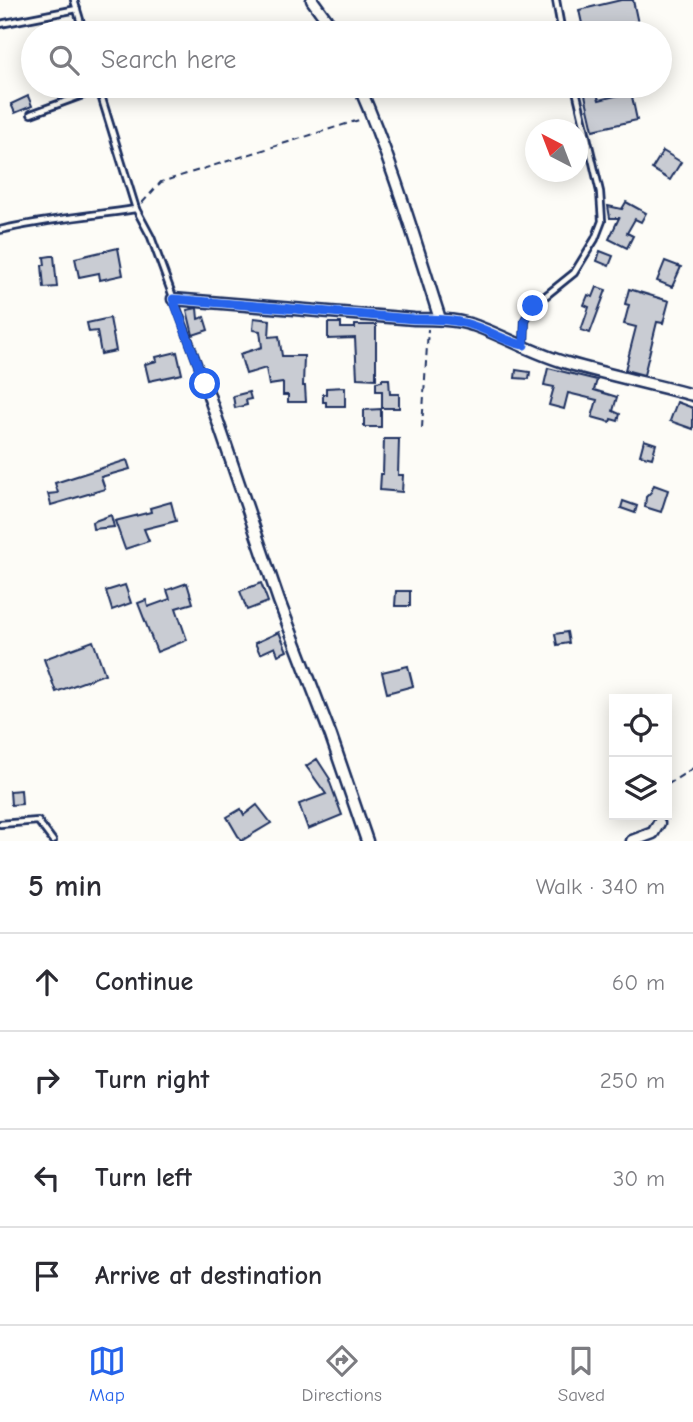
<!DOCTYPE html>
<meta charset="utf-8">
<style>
:root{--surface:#fff;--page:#f2f2f3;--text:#2b2b33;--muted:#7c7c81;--line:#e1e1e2;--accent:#2563eb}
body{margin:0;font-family:"Comic Neue",sans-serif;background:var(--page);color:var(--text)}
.controls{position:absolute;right:21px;bottom:21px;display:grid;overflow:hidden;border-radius:0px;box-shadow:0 4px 18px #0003}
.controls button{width:63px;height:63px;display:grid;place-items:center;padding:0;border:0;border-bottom:2px solid var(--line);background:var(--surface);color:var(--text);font:35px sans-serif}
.compass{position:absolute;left:525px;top:119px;width:63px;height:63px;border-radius:50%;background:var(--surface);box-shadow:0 4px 18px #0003;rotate:318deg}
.stop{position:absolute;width:21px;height:21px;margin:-16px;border:5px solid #2563eb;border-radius:50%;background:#fff}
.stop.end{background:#2563eb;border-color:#fff;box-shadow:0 2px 7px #0008}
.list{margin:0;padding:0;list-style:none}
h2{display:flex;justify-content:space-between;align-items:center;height:91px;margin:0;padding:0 28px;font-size:30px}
h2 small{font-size:23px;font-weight:400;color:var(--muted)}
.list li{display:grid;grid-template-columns:46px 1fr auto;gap:21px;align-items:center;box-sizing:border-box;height:98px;padding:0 28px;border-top:2px solid var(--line)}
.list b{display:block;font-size:26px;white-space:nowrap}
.list em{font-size:23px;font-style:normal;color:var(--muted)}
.icon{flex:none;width:38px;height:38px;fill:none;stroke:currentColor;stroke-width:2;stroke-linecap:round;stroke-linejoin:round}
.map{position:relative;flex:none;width:693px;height:841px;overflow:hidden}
.search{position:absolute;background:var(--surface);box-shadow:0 4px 18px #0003;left:21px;right:21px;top:21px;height:77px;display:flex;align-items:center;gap:18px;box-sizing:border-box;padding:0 24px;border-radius:38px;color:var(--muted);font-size:26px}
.sheet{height:483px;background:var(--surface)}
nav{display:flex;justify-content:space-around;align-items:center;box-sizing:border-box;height:98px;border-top:2px solid var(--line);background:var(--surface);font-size:19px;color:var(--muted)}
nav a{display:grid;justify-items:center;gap:4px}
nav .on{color:var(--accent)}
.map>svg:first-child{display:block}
</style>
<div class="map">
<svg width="693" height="841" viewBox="0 0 693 841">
<rect width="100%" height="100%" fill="#fdfcf7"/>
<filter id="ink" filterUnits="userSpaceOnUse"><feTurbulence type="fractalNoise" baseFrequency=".0143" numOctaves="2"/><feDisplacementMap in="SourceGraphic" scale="14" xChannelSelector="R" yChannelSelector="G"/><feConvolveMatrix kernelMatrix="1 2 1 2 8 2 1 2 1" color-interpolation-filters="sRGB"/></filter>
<g filter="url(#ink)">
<g fill="#c9ccd3" stroke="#1b2f5e" stroke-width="2">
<polygon points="621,0 633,0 640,33 584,33 579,10"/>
<polygon points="583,86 595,86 599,100 631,92 637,120 593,130"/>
<polygon points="28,96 32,106 15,113 11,104"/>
<polygon points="663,151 681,162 670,180 652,169"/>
<polygon points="626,202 646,213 641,222 635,219 627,233 633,236 627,248 609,239 619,218 610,218 608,206 622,209"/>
<polygon points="118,248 123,275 100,280 99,273 79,277 75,258"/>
<polygon points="600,251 613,256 609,266 597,261"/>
<polygon points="51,256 54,256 57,287 44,288 42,265 45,265 44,257"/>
<polygon points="665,261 681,267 672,287 657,281"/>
<polygon points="597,287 606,290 590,333 581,330 589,307 584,305 588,295 593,297"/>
<polygon points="629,289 669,301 663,323 657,322 644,375 625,370 636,327 624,324 629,305 625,304"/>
<polygon points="197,308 198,319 204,317 208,330 193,335 187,310"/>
<polygon points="110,318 116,351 101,354 97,331 89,332 87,323"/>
<polygon points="254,318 270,320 269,337 279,336 282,356 304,356 303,386 305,386 306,402 288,402 288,395 283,395 283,383 269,385 266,368 246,374 240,354 262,347 260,331 253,330"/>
<polygon points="328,323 341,323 341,328 355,328 355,325 376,325 376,379 357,378 355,338 328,339"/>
<polygon points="177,352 182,374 149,381 145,364 157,361 156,357"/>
<polygon points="548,368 597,380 594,390 617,397 613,411 620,414 618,421 611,419 610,422 592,417 597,400 568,393 564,409 549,405 554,387 544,385"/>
<polygon points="516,370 530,372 529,379 515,378"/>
<polygon points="382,379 389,379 390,394 399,394 399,408 382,408 382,391 376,391 376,382 382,381"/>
<polygon points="345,387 345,406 326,406 326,402 323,402 323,394 326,394 326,388"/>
<polygon points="249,392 251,399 246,400 247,405 235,408 233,396"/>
<polygon points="677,402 693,408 693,429 670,421"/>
<polygon points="381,409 381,427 364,427 364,410"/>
<polygon points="384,439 399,439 398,475 403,475 402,492 380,490 381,474 383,474"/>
<polygon points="644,440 656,444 652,458 640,455"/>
<polygon points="127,460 130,469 101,477 105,489 51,505 48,494 58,493 55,483"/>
<polygon points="654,485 668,490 661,512 645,507 646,497 651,492"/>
<polygon points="623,501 637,506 635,513 621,508"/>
<polygon points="171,502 176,521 144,529 149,541 125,549 115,521 151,512 150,508"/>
<polygon points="111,515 114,527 93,529 92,522"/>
<polygon points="187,583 193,603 176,608 187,640 157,652 138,603 146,600 148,607 170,599 167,590"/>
<polygon points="261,583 268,602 247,610 240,591"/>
<polygon points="125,585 131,603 112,610 106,591"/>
<polygon points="396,591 410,591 410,606 395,606"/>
<polygon points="279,632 287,651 278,655 275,647 260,654 255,643"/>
<polygon points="567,632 569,643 557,645 555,634"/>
<polygon points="93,641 105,674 56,692 44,659"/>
<polygon points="408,666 413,686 387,693 382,672"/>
<polygon points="317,759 330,779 329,780 342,815 308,829 299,804 326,794 306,766"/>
<polygon points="21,790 22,804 11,805 10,791"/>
<polygon points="257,805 271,823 241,841 227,817 241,809 244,815"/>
</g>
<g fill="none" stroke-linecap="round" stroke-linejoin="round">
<g stroke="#1b2f5e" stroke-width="10">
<g id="service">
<polyline points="74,0 84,33"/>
<polyline points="556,0 562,33"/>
<polyline points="0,24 77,9"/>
<polyline points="99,89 136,209 151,237 205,384"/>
<polyline points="31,114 99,89"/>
<path d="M0 230C44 219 91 216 136 209"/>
<polyline points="524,344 525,320 533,306 574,273 595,239 602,221 600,192 575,86"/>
<polyline points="0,824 38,821 53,841"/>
</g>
</g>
<g stroke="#1b2f5e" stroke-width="15">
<g id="minor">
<polyline points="312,0 336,33"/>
<path d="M359 86C392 161 415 241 440 319"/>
<path d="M173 299 414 319C433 319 454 319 473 325 505 336 534 354 567 363 609 375 651 384 693 395"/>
<polyline points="205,384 279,601 331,736 367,841"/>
<polyline points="632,841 653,833 659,823"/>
</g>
</g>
<g stroke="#1b2f5e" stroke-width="2" stroke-dasharray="7 5" stroke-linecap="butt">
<polyline points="142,203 161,182 362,119"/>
<polyline points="422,428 428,329"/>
<polyline points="667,785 693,768"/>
</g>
<use href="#service" stroke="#fdfcf7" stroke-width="4.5"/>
<use href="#minor" stroke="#fdfcf7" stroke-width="10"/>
</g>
</g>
<g fill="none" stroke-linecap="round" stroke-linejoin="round" filter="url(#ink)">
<path stroke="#2563eb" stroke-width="9" d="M205 384 173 299 414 319C433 319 452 319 471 325 489 330 505 342 524 345L525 320 533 306"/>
</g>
</svg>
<div class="controls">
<button><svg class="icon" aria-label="locate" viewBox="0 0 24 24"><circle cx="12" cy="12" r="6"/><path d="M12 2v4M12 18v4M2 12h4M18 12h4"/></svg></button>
<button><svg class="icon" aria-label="layers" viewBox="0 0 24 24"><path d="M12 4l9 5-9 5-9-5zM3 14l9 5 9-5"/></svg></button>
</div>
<svg class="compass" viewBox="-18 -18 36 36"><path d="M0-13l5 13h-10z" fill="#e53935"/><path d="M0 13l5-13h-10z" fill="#7c7c81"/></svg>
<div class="stop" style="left:205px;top:384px"></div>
<div class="stop end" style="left:533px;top:306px"></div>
<div class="search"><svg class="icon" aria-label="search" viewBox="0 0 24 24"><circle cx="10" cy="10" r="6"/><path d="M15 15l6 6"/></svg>Search here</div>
</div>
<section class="sheet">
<h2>5 min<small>Walk · 340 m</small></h2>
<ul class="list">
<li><svg class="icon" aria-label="ahead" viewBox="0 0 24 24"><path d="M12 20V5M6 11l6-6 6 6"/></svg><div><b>Continue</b></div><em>60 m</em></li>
<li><svg class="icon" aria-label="right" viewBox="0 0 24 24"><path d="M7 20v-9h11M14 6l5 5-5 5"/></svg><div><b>Turn right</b></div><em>250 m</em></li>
<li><svg class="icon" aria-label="left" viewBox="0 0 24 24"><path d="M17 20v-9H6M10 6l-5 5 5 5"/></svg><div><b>Turn left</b></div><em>30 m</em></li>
<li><svg class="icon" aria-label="arrive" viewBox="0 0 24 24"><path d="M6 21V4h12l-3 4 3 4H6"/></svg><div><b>Arrive at destination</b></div></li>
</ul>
</section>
<nav>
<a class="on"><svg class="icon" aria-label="map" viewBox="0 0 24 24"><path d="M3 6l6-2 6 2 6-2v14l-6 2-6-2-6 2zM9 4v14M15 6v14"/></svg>Map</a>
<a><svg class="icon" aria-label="directions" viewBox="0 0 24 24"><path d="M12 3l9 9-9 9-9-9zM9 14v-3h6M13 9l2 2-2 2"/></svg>Directions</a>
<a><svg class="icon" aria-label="saved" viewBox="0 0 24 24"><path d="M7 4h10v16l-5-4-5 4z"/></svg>Saved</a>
</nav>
